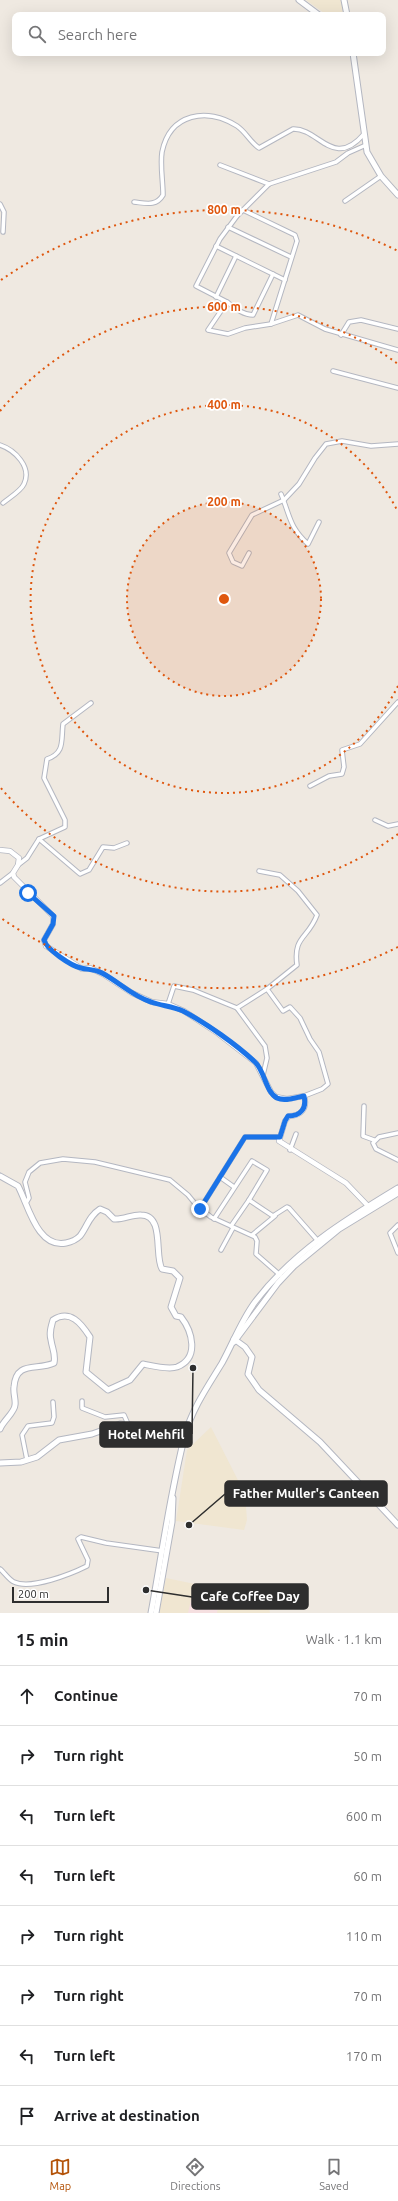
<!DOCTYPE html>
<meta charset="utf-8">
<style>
:root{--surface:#fff;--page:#f6f6f6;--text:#202124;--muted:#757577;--line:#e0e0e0;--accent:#b45309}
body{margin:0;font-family:Ubuntu,sans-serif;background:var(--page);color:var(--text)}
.scale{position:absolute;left:12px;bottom:10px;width:97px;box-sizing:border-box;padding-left:4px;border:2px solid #2e2e2e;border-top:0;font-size:11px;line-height:14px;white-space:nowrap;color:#2e2e2e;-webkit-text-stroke:3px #fff;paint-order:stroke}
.stop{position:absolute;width:12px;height:12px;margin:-9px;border:3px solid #1a73e8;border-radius:50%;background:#fff}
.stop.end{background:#1a73e8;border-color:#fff;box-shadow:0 1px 4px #0008}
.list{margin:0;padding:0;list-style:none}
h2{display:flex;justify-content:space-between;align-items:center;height:52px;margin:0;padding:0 16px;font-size:17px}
h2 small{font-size:13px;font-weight:400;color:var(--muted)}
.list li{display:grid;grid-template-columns:26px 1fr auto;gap:12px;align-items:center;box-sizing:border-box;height:60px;padding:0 16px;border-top:1px solid var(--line)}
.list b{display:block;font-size:15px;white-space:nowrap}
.list em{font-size:13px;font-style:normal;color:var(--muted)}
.icon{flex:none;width:22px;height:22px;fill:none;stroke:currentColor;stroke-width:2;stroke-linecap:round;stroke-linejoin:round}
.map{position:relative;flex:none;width:398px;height:1613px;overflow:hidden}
.search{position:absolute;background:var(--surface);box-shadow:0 4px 16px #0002;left:12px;right:12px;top:12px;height:44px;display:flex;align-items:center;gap:10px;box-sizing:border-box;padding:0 14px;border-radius:8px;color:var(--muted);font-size:15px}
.sheet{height:532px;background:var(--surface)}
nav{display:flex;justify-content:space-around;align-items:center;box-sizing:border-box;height:56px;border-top:1px solid var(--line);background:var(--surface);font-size:11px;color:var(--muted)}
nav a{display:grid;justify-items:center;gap:2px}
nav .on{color:var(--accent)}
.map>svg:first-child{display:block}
</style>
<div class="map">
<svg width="398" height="1613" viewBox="0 0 398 1613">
<rect width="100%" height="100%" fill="#efe9e1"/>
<g fill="#f0e6d1">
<polygon points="306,0 341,0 343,15 327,15"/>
<polygon points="211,1427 245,1494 247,1520 244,1530 176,1521 187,1450"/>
<polygon points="166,1578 267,1599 270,1613 159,1613"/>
</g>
<polygon fill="#f5dfe0" points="192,1595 220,1599 217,1613 188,1613"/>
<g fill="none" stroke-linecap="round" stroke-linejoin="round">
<g stroke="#b4b7c1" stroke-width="5.5">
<g id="minor">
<polyline points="366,145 348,153 336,162 269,184 237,216 220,239 196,286 227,302 208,330 228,334 245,328 271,324 298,315 325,329 398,350"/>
<polyline points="220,165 269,184"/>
<polyline points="345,201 381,176"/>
<path d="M134 202C145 203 156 207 163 195 163 181 160 165 162 152 170 113 207 107 237 126 246 132 250 142 259 148L293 129C319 128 333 170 364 134"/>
<polyline points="0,204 4,212 3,232"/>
<polyline points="243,210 295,235 297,241 271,324"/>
<polyline points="228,227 291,257"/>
<polyline points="216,246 285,280"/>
<polyline points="216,297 236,256"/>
<path d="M227 302C235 308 243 315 253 315L273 274"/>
<polyline points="341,335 349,322 361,320 398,329"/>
<polyline points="333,371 398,388"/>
<path d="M0 445C15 450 32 467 24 484 21 491 9 498 3 503"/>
<path d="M281 494C290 515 289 527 308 544L319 522"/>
<polyline points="249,553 242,566 233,562 229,553 252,515 284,500 299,484 315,458 326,444 342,441 371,446 398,444"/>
<polyline points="310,786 329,776 342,774 344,767 342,750 360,744 398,702"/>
<polyline points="375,820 388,826 398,824"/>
<polyline points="39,839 80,874 89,870 103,847 114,848 127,843"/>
<path d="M18 865 27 858 39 839 65 827V820L44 778 47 759C65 753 61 741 63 724L91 703"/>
<polyline points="0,883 13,873"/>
<polyline points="267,989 283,1011 290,1007 300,1018 310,1039 319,1052 328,1084 322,1089 304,1096"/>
<polyline points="168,1004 174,986 193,990 237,1008 265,1046 267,1058 263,1075"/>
<path d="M237 1008 267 989 297 965C293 936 308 939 317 915L298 891 280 875 259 871"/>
<polyline points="364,1106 363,1136 374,1140"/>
<polyline points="398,1133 379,1137 373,1143 376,1149 398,1160"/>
<polyline points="290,1150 296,1134"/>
<polyline points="220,1177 234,1187"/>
<polyline points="26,1203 29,1198 25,1182 29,1172 40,1163 63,1159 95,1162 170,1180 188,1195 197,1206 211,1217 255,1237 257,1241 256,1254 280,1275"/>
<polyline points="200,1209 245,1137 280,1137"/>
<polyline points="214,1219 252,1161 267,1170 249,1200 273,1216 287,1207 289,1208 318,1241"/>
<polyline points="398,1225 390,1233 398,1253"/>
<polyline points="231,1226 249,1200"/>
<polyline points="252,1235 275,1216"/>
<polyline points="221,1250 233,1228"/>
<polyline points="82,1401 82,1408 105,1417 124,1415 128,1424"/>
<polyline points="27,1460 22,1435 28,1426 52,1423 54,1417 53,1402"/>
<path d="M0 1569C4 1572 9 1580 14 1582 31 1590 71 1574 87 1566L88 1560 78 1539 81 1537 106 1543 163 1551"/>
</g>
</g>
<g stroke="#b4b7c1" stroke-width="6">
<path id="tertiary" d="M0 850 10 851 19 858 18 865 13 873 14 877 53 916V924L44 940 46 946 82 969 90 968 103 974 132 993 152 1002 168 1004 184 1011 216 1032 256 1063 271 1092 276 1097 287 1099 304 1096C308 1108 301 1116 289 1116L285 1121 279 1141 346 1183 370 1208"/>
</g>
<g stroke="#b4b7c1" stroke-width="7">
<g id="secondary">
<polyline points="299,0 319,15"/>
<polyline points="344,0 347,15"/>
<polyline points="353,53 367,152 381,176 398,195"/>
<path d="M0 1176 18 1186C28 1204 37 1249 66 1243 71 1242 76 1240 80 1236 87 1227 89 1216 100 1209L107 1212 114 1219C123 1220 133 1214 141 1215 165 1215 154 1256 162 1269L173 1271 180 1278 171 1307 176 1316 181 1317C192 1331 200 1358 177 1367 168 1370 153 1366 143 1364L130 1380 108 1390 86 1372 90 1337C81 1323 70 1309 53 1320 51 1327 49 1333 51 1340 52 1348 56 1354 54 1363 37 1371 16 1360 14 1387 13 1393 16 1400 15 1405 15 1412 3 1421 0 1429"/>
<polyline points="234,1339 245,1347 252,1357 248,1374 259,1390 320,1442 398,1525"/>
<polyline points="234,1342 278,1283 294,1266 339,1229 398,1193"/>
<polyline points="0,1463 21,1462 37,1457 59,1440 92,1434 120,1424 159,1428 185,1435"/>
<path d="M151 1613C162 1554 170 1493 185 1435 192 1409 208 1386 222 1363 233 1343 241 1321 255 1302 293 1252 345 1220 398 1188"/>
<polyline points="156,1613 172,1522 173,1498"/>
</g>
</g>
<use href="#minor" stroke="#fff" stroke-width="3.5"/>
<use href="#tertiary" stroke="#fff" stroke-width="4.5"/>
<use href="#secondary" stroke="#fff" stroke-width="5"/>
</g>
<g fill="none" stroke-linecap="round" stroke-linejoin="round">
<path stroke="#1a73e8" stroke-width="5" d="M28 893 54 916 53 924 44 940C46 949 71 966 81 968 89 970 94 969 102 973 119 982 132 996 151 1002 162 1006 172 1006 183 1011 206 1023 237 1045 255 1062 265 1071 265 1091 277 1098 285 1102 297 1097 304 1096 307 1108 301 1116 288 1116L285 1121 280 1137H245L200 1209"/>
</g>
<circle cx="224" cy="599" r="97" fill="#df570e" fill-opacity=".12"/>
<g fill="none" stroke="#df570e" stroke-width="2" stroke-dasharray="2 4">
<circle cx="224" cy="599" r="97"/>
<path d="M398 686A194 194 0 1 1 398 512"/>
<path d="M398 834A292 292 0 0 1 0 787M0 411A292 292 0 0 1 398 364"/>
<path d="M398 947A389 389 0 0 1 1 918M1 280A389 389 0 0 1 398 251"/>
</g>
<circle cx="224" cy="599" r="6" fill="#df570e" stroke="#fff" stroke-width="2"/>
<g font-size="12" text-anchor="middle" font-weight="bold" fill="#df570e" stroke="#fff" stroke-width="3.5" stroke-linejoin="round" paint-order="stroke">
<text x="224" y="214">800 m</text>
<text x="224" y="311">600 m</text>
<text x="224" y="409">400 m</text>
<text x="224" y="506">200 m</text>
</g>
<path fill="none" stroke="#2e2e2e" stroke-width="1.5" d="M193 1368L192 1434M189 1525L225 1494M146 1590L192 1597"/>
<g fill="#2e2e2e" stroke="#fff" stroke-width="1.5">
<circle cx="193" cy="1368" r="4"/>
<circle cx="189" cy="1525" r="4"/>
<circle cx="146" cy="1590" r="4"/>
</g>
<g fill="#2e2e2e" stroke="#2e2e2e" stroke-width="1.5">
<rect x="100" y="1422" width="92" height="25" rx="4"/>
<rect x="225" y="1481" width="162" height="25" rx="4"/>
<rect x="192" y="1584" width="116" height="25" rx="4"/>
</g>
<g font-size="13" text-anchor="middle" font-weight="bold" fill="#fff">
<text x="146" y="1439">Hotel Mehfil</text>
<text x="306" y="1498">Father Muller's Canteen</text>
<text x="250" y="1601">Cafe Coffee Day</text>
</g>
</svg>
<div class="scale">200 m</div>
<div class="stop" style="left:28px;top:893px"></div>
<div class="stop end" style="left:200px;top:1209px"></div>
<div class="search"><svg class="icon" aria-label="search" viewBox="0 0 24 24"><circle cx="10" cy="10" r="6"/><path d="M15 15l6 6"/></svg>Search here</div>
</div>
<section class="sheet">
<h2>15 min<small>Walk · 1.1 km</small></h2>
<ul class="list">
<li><svg class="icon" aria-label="ahead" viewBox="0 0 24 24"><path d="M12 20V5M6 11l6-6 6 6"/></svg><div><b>Continue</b></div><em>70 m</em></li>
<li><svg class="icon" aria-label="right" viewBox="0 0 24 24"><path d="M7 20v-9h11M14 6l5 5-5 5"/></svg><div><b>Turn right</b></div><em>50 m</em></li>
<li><svg class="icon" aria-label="left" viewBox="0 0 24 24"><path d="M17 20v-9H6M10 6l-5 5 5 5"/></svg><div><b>Turn left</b></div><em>600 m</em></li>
<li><svg class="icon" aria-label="left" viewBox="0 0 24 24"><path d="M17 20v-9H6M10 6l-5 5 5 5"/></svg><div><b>Turn left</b></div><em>60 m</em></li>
<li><svg class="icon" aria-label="right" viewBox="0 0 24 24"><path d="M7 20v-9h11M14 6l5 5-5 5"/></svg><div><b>Turn right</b></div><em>110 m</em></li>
<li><svg class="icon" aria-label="right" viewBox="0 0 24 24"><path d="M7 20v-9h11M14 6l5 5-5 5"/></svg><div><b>Turn right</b></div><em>70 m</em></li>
<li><svg class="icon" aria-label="left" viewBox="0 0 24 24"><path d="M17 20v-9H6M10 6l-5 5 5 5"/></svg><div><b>Turn left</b></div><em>170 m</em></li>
<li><svg class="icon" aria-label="arrive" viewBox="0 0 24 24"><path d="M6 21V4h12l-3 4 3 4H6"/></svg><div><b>Arrive at destination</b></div></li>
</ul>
</section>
<nav>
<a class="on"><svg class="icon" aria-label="map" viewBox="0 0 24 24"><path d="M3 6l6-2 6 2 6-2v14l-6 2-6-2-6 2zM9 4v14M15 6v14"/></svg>Map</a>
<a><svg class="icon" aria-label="directions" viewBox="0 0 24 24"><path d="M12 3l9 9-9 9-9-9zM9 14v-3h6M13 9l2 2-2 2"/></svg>Directions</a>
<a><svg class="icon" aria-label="saved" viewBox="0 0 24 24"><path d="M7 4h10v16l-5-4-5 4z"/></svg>Saved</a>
</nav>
